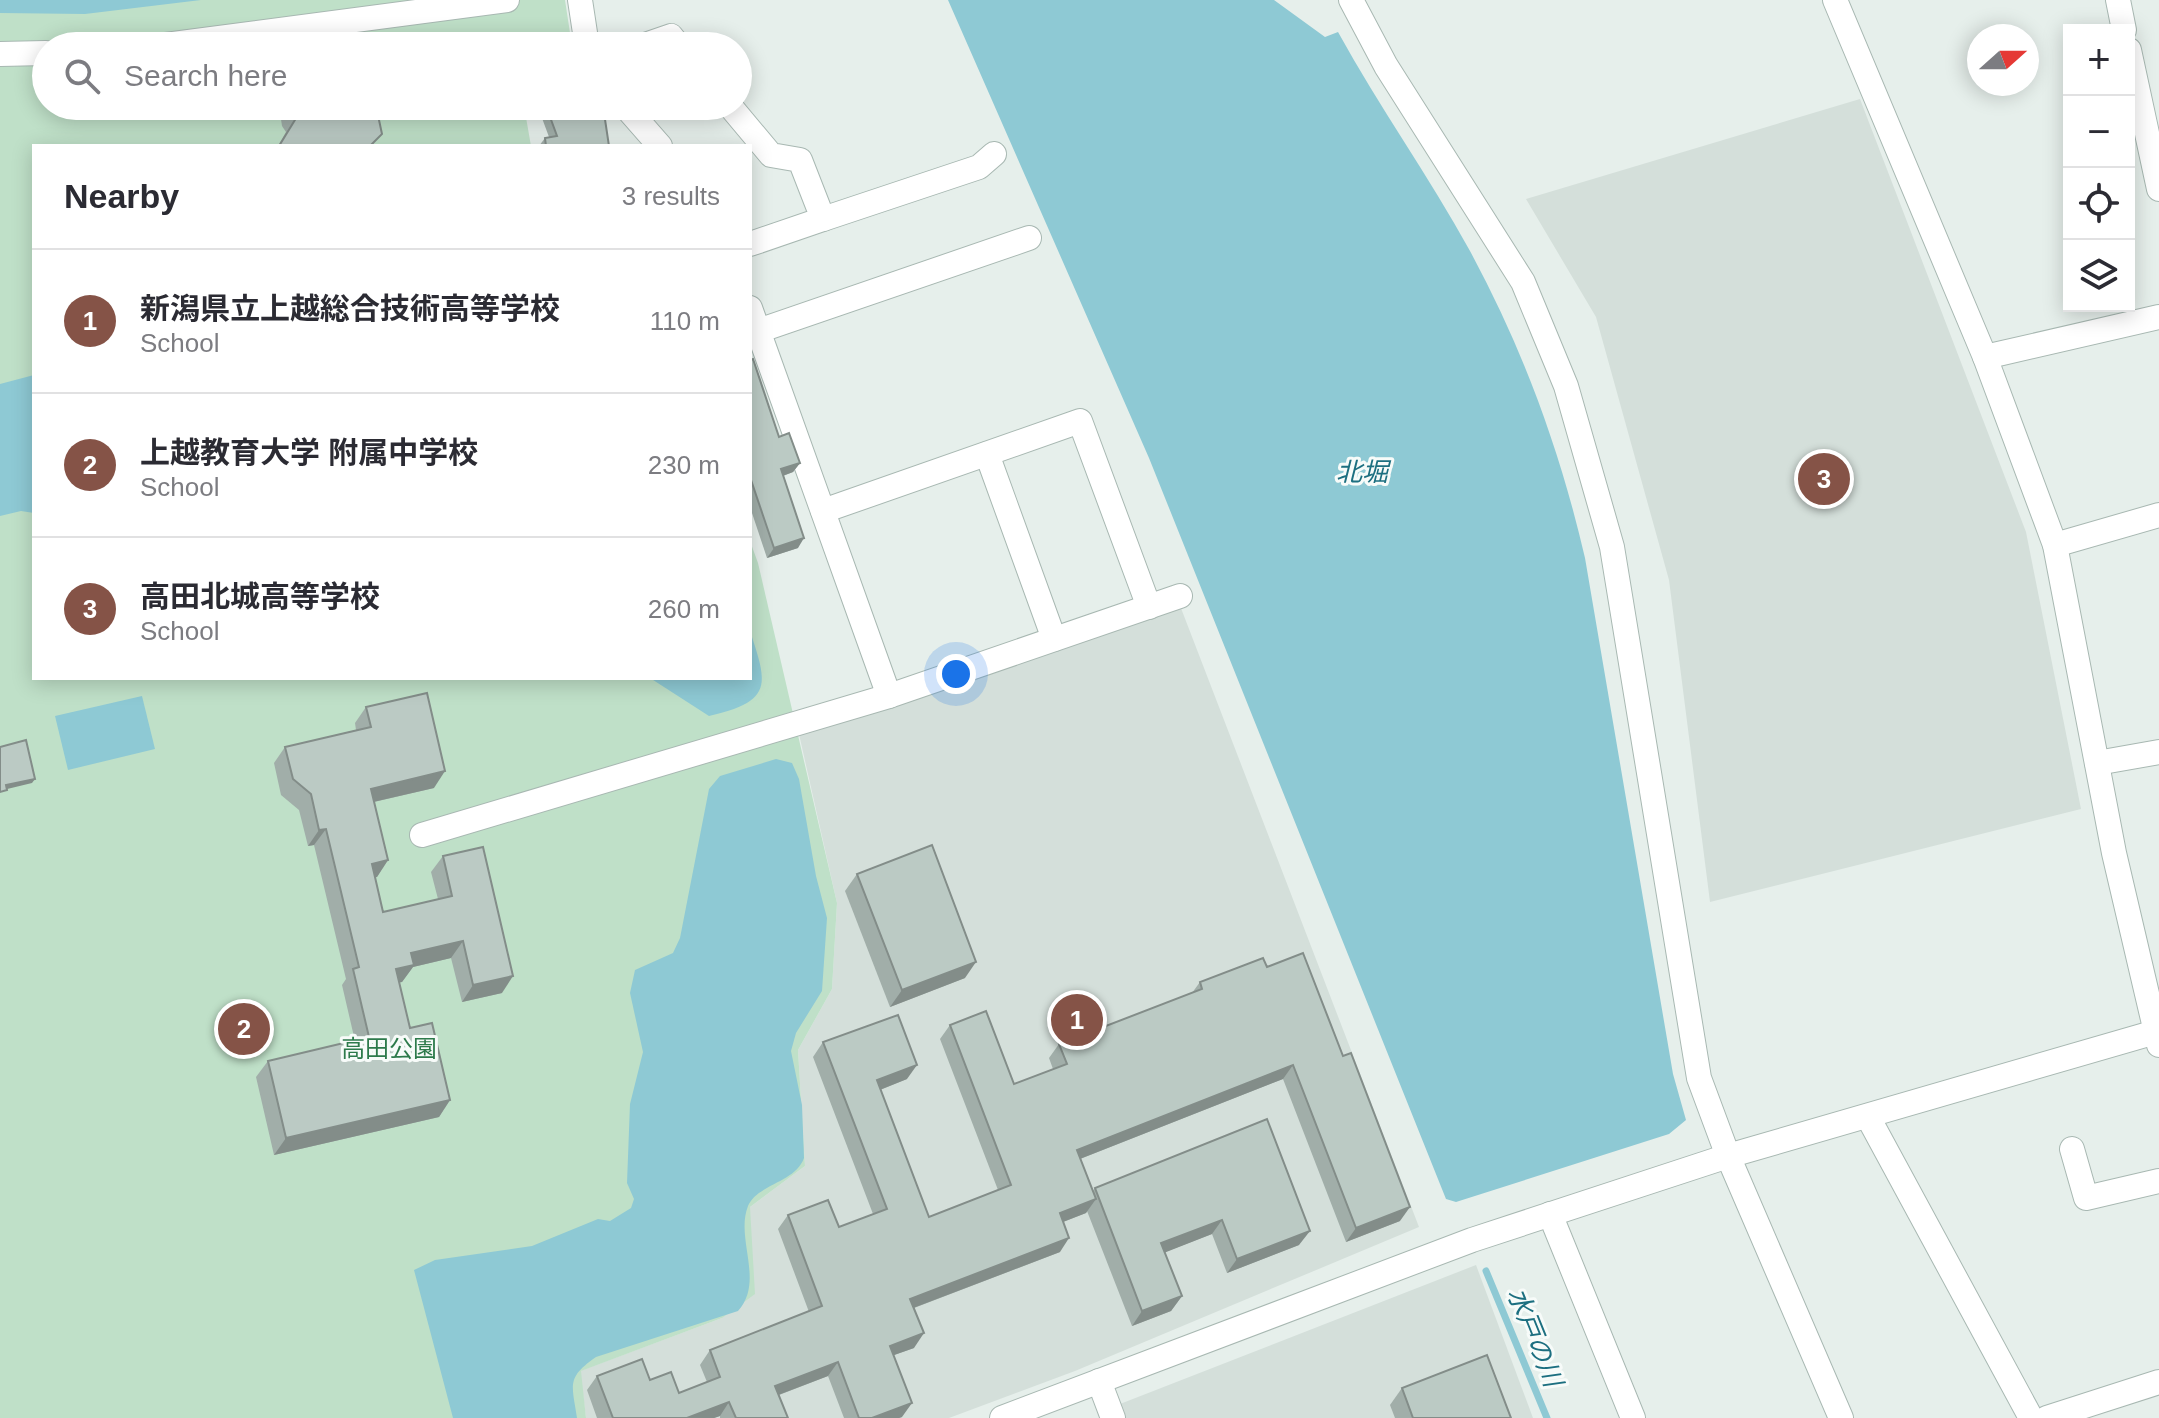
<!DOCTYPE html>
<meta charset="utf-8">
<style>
:root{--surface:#fff;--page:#f7f7f7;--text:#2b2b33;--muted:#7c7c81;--line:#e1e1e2;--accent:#855347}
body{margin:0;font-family:Arial,"Noto Sans JP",sans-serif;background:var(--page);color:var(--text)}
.controls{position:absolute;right:24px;top:24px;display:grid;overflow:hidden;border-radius:0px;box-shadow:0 4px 20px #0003}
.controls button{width:72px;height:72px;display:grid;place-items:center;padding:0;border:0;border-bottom:2px solid var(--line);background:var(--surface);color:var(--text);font:40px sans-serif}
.compass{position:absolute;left:1967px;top:24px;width:72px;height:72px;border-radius:50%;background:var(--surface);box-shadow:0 4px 20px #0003;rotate:69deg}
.you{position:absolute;left:956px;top:674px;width:28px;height:28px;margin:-20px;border:6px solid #fff;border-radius:50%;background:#1a73e8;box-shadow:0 0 0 12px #1a73e833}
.badge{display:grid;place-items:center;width:52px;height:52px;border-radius:50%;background:var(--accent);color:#fff;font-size:26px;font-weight:700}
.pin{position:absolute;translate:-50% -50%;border:4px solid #fff;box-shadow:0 2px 8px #0006}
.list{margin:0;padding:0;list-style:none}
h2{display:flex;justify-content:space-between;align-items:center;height:104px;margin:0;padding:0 32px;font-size:34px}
h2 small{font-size:26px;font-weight:400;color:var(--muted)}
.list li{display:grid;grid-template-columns:52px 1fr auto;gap:24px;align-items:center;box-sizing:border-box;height:144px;padding:0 32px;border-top:2px solid var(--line)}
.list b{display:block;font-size:30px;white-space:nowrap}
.list p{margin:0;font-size:26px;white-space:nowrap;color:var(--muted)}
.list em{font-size:26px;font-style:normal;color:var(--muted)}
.icon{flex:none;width:44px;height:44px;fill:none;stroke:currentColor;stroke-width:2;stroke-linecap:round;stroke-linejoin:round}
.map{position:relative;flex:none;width:2159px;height:1418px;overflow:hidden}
.search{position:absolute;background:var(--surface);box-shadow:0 4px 20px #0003;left:32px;top:32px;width:720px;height:88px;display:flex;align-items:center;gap:20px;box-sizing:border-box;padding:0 28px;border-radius:44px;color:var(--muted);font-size:30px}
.panel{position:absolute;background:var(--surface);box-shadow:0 4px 20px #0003;left:32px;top:144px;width:720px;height:536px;border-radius:0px}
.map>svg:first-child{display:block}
</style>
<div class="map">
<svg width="2159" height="1418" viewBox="0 0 2159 1418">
<rect width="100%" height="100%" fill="#e6efeb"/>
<g fill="#d4dfda">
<polygon points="1860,99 2026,532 2081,809 1710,902 1669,580 1596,317 1526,199"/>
<polygon points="1179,603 1419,1227 1075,1371 949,1418 586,1418 580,1371 722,1318 750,1207 805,1166 798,1050 832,989 837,903 799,734"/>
<polygon points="1476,1265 1533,1418 1125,1418 1120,1404"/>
</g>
<polygon fill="#bfe0c8" points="0,0 565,0 572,46 46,46 46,106 524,106 531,146 34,146 34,678 750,678 750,541 758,563 837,903 832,989 798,1050 805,1166 750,1207 755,1294 722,1318 581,1371 586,1418 0,1418"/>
<g fill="#8ec9d4">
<polygon points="0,0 201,0 85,14 0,13"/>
<path d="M948 0H1274L1325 37 1338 32C1379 107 1429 176 1470 251 1523 349 1560 450 1585 558L1673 1074 1686 1120 1669 1134 1456 1202 1446 1199 1149 458Z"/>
<polygon points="34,375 34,513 21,511 0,516 0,384"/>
<path d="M750 631C768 685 773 701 709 716L650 678H750Z"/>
<polygon points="142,696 155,749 68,770 55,716"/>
<path d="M776 759 792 763 799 779 816 876 827 918 822 991 796 1033 791 1051 802 1105 804 1158C795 1183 757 1184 748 1206 735 1239 765 1281 738 1311L596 1357C566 1378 572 1384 577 1418H453L414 1270 435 1260 532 1246 598 1219 610 1221 631 1208 634 1199 627 1183 630 1104 643 1052 630 993 635 970 673 953 680 938 709 789 720 776Z"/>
</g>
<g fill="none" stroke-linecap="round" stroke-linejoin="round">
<polyline stroke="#8ec9d4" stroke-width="7" points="1486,1271 1547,1418"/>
<g stroke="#a8b8b2" stroke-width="26">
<g id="minor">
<polyline points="580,0 587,46"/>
<polyline points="1351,0 1386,66 1523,282 1566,386 1612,547 1699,1078 1728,1156 1841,1418"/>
<polyline points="1835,0 1985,357 2055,545 2114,853 2159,1045"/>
<polyline points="2118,0 2124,30"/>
<polyline points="158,46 507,0"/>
<polyline points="642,46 671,36 679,46"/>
<polyline points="2129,50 2159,189"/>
<polyline points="0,54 46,53"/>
<polyline points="625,106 660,146"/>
<polyline points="730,106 771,155 800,160 823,219 750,244"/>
<polyline points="823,219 979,167 994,154"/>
<polyline points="750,308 889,696"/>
<polyline points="758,331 1029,238"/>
<polyline points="1985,357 2159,317"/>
<polyline points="987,454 1054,639"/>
<polyline points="823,511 1080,421 1149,607"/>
<polyline points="2055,545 2159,515"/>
<polyline points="2097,763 2159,752"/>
<polyline points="422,835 889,696 1180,596"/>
<polyline points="1868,1117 2031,1418"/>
<polyline points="2072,1149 2086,1198 2159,1181"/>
<polyline points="1550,1214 1633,1418"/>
<polyline points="1099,1381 1113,1418"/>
<polyline points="1002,1418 1472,1240 1728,1156 2159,1031"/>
<polyline points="2047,1418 2159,1382"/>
</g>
</g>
<use href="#minor" stroke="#fff" stroke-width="24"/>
</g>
<g fill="#a1aea9">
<polygon points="279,106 408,106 377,112 373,146 278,146 286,132 282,126"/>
<polygon points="541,106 589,106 609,146 539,146 545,138 549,137 539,110"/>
<polygon points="750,360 779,437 800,463 793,472 783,476 798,548 767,558 750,507"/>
<polygon points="366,707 434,788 374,802 388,860 377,877 375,877 383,912 438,899 431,872 443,856 502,993 462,1002 451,958 413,967 402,982 399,982 410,1028 450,1100 439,1117 274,1155 256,1077 268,1061 355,1041 342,985 346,979 314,845 308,846 299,810 281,795 274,763 285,747 356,730 355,723"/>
<polygon points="857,874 965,978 890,1007 845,891"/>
<polygon points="1267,967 1400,1221 1346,1242 1283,1079 1080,1159 1093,1191 1095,1188 1267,1119 1299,1245 1227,1273 1212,1234 1165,1252 1182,1296 1171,1311 1132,1326 1087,1211 1086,1213 1063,1222 1060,1252 914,1308 914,1348 894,1355 902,1417 899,1418 844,1418 828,1376 779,1395 788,1418 720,1418 720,1416 714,1418 597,1418 587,1390 597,1376 650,1380 679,1393 707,1382 700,1365 710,1350 809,1312 778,1229 788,1215 839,1227 873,1214 813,1057 823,1042 907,1079 880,1090 929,1217 998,1190 940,1039 950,1025 1014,1084 1053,1069 1049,1058 1059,1044 1192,993 1200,982"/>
<polygon points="1402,1388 1511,1418 1395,1418 1390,1405"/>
</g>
<g fill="#838d89">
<polygon points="369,106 408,106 363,114"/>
<polygon points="800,463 793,472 774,479 781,469"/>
<polygon points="804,538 798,548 767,558 774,548"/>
<polygon points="445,771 434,788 360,805 371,789"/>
<polygon points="35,779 32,783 3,790 6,785"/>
<polygon points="326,829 314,845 308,846 319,830"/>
<polygon points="388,860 377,877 360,881 372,864"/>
<polygon points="463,941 451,958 413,967 402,982 385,986 396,969 411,953"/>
<polygon points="976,962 965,978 890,1007 902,990"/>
<polygon points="513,976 502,993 462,1002 473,985"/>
<polygon points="917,1065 907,1079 867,1095 877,1080"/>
<polygon points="1293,1065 1283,1079 1067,1164 1077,1150"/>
<polygon points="450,1100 439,1117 274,1155 286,1138"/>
<polygon points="1096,1199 1086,1213 1050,1227 1060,1213"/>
<polygon points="1410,1207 1400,1221 1346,1242 1356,1228"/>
<polygon points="1222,1220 1212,1234 1151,1258 1161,1243"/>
<polygon points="1310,1231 1299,1245 1227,1273 1237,1259"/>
<polygon points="1069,1238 1060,1252 900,1313 910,1299"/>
<polygon points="1182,1296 1171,1311 1132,1326 1142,1311"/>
<polygon points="924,1333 914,1348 880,1360 890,1346"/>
<polygon points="838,1362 828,1376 765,1400 775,1386"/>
<polygon points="729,1402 720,1416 714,1418 687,1418"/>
<polygon points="912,1403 902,1417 899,1418 872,1418"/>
</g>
<g fill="#bbcac4" stroke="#838d89" stroke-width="2">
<polygon points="293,106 376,106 382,134 370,146 279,146 298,115"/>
<polygon points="546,106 589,106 590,109 597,106 603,106 609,146 546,146 545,138 557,136"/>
<polygon points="753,359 779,437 789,433 800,463 781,469 804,538 774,548 750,477 750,360"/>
<polygon points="427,693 445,771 371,789 388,860 372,864 383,912 452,896 443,856 483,847 513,976 473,985 463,941 411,953 414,965 396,969 410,1028 432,1023 450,1100 286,1138 268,1061 369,1037 353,969 359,967 326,829 319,830 311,794 293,779 285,747 371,727 366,707"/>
<polygon points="26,740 35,779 6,785 7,790 0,792 0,747"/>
<polygon points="932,845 976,962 902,990 857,874"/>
<polygon points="1303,953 1343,1056 1351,1053 1410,1207 1356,1228 1293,1065 1077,1150 1096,1199 1060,1213 1069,1238 910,1299 924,1333 890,1346 912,1403 872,1418 859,1418 838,1362 775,1386 788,1418 736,1418 729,1402 687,1418 613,1418 597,1376 642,1359 650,1380 671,1372 679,1393 720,1377 710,1350 822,1306 788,1215 828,1200 839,1227 887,1209 823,1042 898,1015 917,1065 877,1080 929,1217 1011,1185 950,1025 986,1011 1014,1084 1067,1064 1059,1044 1202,989 1200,982 1263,958 1267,967"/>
<polygon points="1267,1119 1310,1231 1237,1259 1222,1220 1161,1243 1182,1296 1142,1311 1095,1188"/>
<polygon points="1487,1355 1511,1418 1413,1418 1402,1388"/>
</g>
<g text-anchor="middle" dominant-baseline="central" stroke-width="6" stroke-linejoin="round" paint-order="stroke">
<g font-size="24" fill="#2d7a4b" stroke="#f7fbf9">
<text x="389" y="1048">高田公園</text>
</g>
<g font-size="26" font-style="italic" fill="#1c6f80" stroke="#f7fbf9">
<text x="1362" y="472">北堀</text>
<text transform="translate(1535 1337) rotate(68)">水戸の川</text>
</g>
</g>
</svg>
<div class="controls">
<button>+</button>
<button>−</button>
<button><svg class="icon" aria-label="locate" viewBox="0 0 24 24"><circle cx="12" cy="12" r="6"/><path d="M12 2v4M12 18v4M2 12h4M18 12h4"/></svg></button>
<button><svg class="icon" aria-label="layers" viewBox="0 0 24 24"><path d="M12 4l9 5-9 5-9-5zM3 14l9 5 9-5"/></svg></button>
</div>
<svg class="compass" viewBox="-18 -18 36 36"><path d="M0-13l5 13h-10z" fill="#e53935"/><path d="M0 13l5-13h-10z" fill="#7c7c81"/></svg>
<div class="you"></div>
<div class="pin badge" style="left:1077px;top:1020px">1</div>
<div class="pin badge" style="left:244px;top:1029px">2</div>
<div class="pin badge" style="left:1824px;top:479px">3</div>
<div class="search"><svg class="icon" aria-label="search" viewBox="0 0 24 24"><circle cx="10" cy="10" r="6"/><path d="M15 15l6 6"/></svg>Search here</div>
<section class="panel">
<h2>Nearby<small>3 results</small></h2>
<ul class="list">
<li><span class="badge">1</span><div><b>新潟県立上越総合技術高等学校</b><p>School</p></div><em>110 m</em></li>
<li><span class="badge">2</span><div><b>上越教育大学 附属中学校</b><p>School</p></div><em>230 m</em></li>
<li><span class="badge">3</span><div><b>高田北城高等学校</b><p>School</p></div><em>260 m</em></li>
</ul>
</section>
</div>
